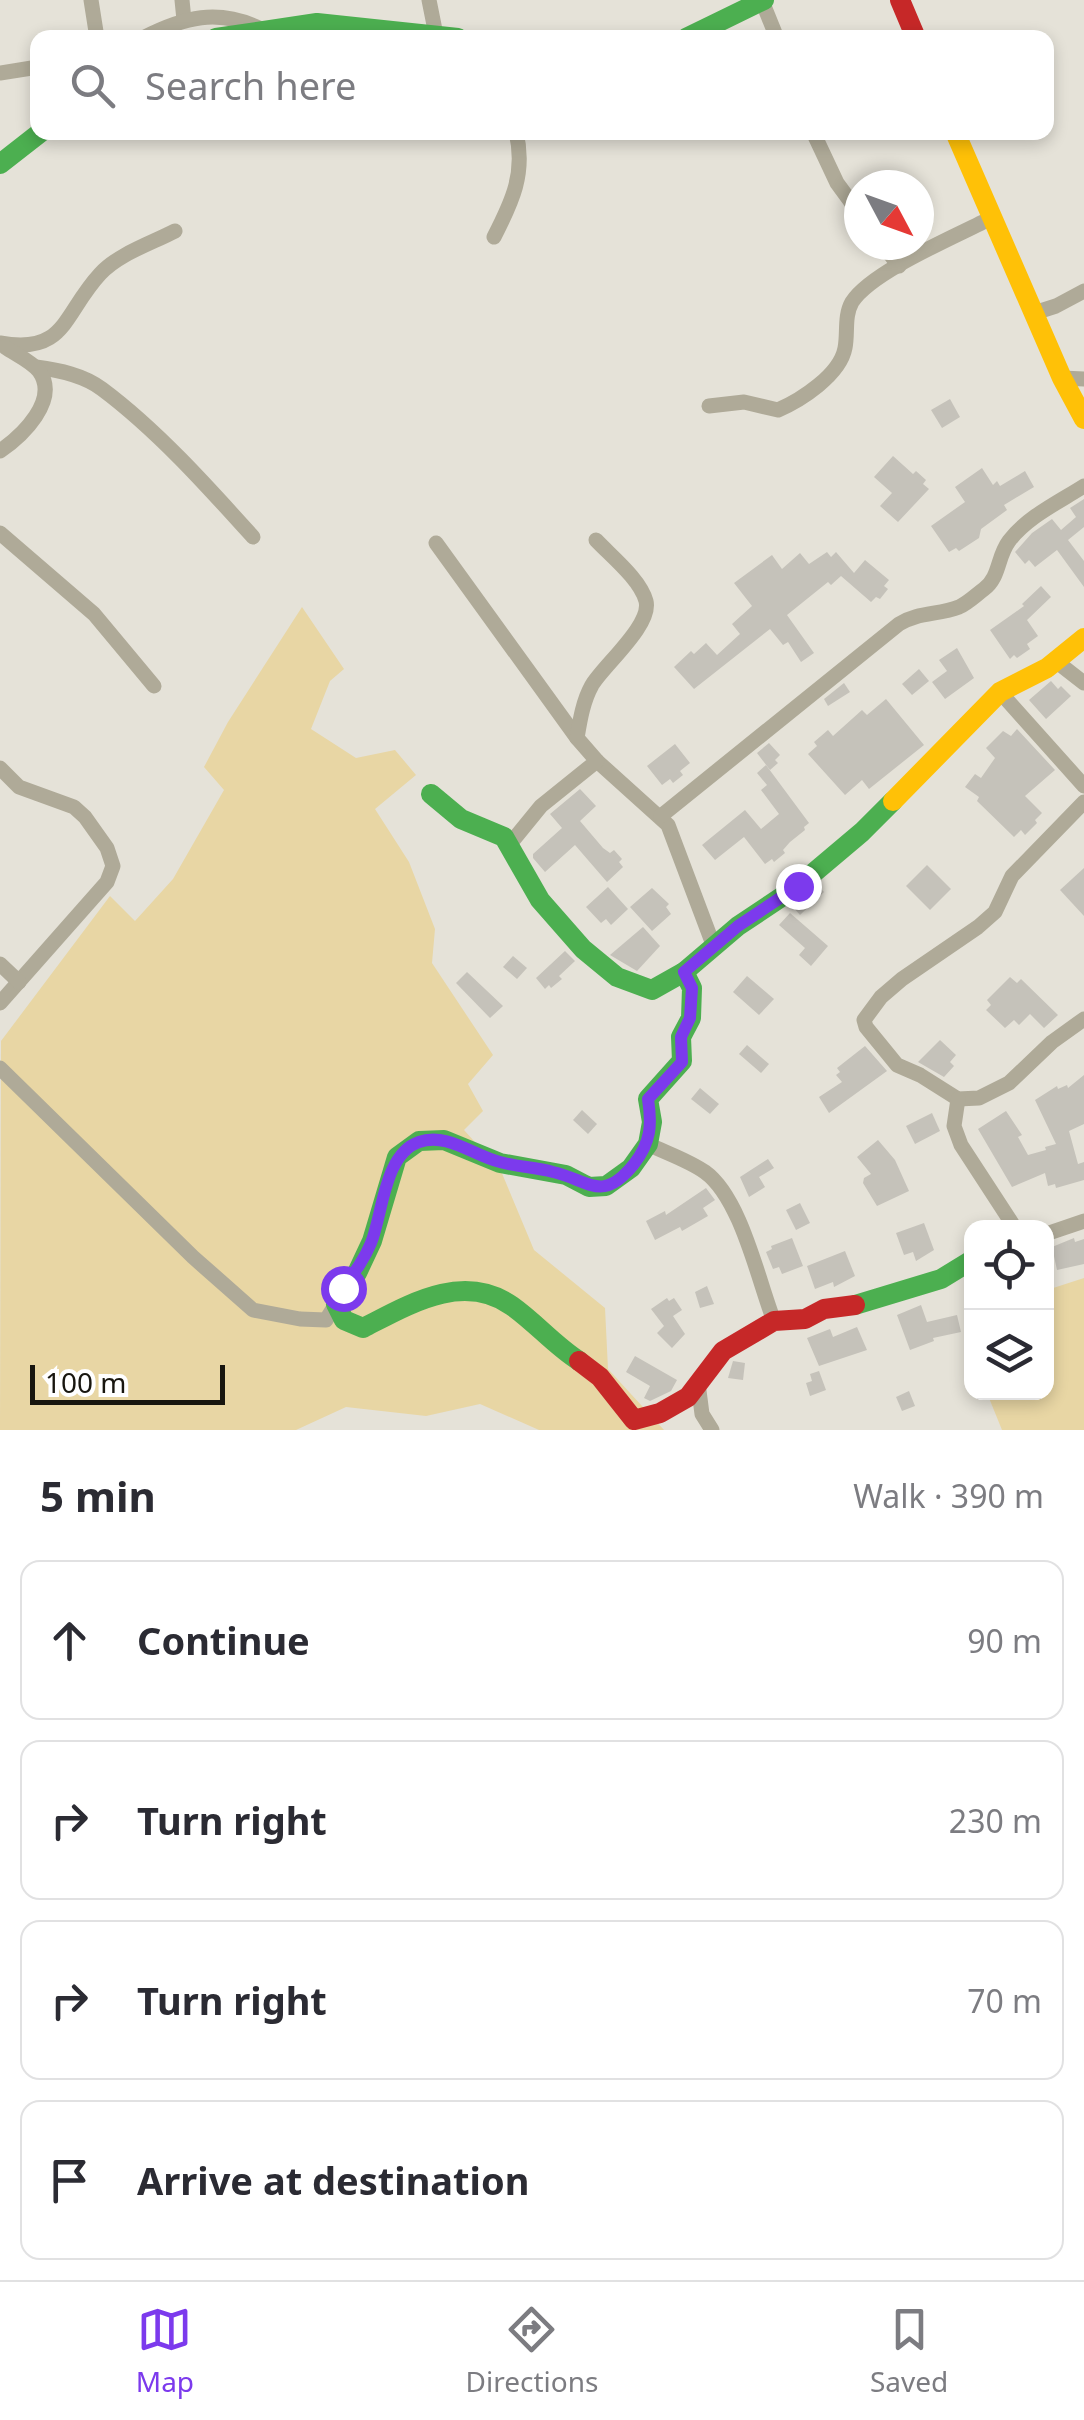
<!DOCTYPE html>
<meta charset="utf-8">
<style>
:root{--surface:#fff;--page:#f7f7f7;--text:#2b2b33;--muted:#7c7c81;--line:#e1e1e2;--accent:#7c3aed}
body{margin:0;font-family:"Noto Sans",sans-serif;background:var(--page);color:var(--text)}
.controls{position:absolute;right:30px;bottom:30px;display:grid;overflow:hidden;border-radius:20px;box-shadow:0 5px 15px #0003}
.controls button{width:90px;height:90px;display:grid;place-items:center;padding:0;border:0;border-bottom:2px solid var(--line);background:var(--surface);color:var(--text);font:50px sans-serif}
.compass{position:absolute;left:844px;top:170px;width:90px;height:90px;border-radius:50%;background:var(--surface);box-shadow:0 5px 15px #0003;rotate:131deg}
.scale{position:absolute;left:30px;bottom:25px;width:195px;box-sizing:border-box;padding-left:10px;border:5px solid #18160f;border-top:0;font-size:28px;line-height:35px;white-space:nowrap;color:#18160f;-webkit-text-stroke:8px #fff;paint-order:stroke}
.stop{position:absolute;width:30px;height:30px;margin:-22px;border:8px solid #7c3aed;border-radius:50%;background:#fff}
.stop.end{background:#7c3aed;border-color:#fff;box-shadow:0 2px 10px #0008}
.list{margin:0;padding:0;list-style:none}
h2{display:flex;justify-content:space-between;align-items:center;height:130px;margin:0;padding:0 40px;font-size:42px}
h2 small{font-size:32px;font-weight:400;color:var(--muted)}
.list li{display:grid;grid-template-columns:65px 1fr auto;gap:30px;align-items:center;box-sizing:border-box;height:160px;margin:0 20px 20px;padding:0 20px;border:2px solid var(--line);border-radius:20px}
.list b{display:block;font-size:38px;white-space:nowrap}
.list em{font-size:32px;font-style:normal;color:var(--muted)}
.icon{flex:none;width:55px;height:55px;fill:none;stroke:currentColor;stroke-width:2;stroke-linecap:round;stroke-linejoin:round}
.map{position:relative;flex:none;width:1084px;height:1430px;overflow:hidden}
.search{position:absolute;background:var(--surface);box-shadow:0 5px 15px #0003;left:30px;right:30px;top:30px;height:110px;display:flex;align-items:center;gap:25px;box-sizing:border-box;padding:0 35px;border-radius:20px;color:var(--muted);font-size:38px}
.sheet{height:850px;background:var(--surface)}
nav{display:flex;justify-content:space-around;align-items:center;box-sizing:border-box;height:140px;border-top:2px solid var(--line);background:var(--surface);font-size:28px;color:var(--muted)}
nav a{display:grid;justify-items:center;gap:5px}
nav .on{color:var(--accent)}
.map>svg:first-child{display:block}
</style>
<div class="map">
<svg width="1084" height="1430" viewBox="0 0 1084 1430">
<rect width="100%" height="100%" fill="#e5e2d8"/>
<g fill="#e8d6a4">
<polygon points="302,607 344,669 330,681 311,729 356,758 395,750 416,775 375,809 409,862 435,929 432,963 493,1055 468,1084 483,1111 464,1130 501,1171 534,1250 605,1308 608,1369 664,1430 539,1430 480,1404 426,1416 346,1407 296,1430 0,1430 1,1041 110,896 135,921 173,879 224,790 204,767 228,722"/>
<polygon points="1084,1278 1084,1430 1002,1430 987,1393 1046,1392 1047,1290"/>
</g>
<g fill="#c5c2ba">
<polygon points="950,399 960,417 942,428 931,410"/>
<polygon points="893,456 913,474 916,471 926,480 923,484 929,489 898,522 880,506 892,493 874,477"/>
<polygon points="982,468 993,485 997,481 1000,486 1025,471 1034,487 1004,505 1007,510 981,529 979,538 959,551 956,548 949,552 931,526 965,502 955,487"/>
<polygon points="1084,499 1084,527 1068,540 1084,561 1084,587 1057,550 1035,567 1029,560 1025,564 1015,552 1032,533 1052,519 1061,530 1076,517 1070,508"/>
<polygon points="827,552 831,557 836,552 854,573 865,560 889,580 884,586 888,589 880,599 876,597 871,602 841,576 831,585 828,582 787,615 814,653 801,662 788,642 783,645 770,629 694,689 674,667 691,651 694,654 706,643 717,655 740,634 732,624 752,606 734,583 772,555 782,569 800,553 809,564"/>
<polygon points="1041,586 1051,597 1027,620 1038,636 1027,644 1030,649 1017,658 1014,655 1010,659 990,630 1024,606 1022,604"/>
<polygon points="957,648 974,678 945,699 932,682 947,671 939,660"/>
<polygon points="919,669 929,681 912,695 902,684"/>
<polygon points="1051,681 1058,689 1061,686 1071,696 1046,719 1029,700"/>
<polygon points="844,683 850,692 828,706 824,699"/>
<polygon points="886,699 924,745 869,789 862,780 845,795 808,754 817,746 814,742 828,730 833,736 862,710 867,715"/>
<polygon points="1017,729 1055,770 1025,796 1042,813 1035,820 1037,823 1025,835 1021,830 1014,837 977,801 979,797 965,787 975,774 981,778 995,758 986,748 1003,731 1011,736"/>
<polygon points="769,743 780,755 775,760 778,763 770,770 757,753"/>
<polygon points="675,744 690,763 680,771 683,775 673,783 670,779 662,785 647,766"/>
<polygon points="766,765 809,823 804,827 805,830 790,842 783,850 785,853 774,862 772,859 765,864 744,837 715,860 702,845 745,810 761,829 779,814 761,790 767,785 757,773"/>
<polygon points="580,789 596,806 580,821 603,848 610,853 614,850 622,859 619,862 623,867 607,882 575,845 545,872 533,858 533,854 562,828 550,814"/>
<polygon points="927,865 951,889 930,910 906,886"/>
<polygon points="1084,868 1084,916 1060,890"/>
<polygon points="608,887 628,909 611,925 606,919 601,923 586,907"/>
<polygon points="819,887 824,892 800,915 792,906"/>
<polygon points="652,888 669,904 666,907 671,914 652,931 630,907"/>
<polygon points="790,913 828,946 811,966 799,955 805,948 779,925"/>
<polygon points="643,927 660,946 637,971 610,955"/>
<polygon points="565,951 575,961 559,976 562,979 551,988 549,985 545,989 536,978"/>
<polygon points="513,956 527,968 517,979 503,967"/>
<polygon points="467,972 503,1006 490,1018 456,983"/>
<polygon points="747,976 774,999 759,1015 733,992"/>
<polygon points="1010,977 1017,983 1021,979 1058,1015 1044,1028 1030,1014 1019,1025 1014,1020 1005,1028 986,1010 991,1005 987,1000"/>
<polygon points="940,1040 956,1055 950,1062 954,1066 944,1077 918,1062"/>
<polygon points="747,1045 769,1064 761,1073 739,1054"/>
<polygon points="865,1046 887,1071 829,1113 819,1097 842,1082 836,1075 840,1072 837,1068"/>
<polygon points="1084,1075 1084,1124 1069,1131 1078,1164 1084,1162 1084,1180 1056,1188 1055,1184 1048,1186 1045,1173 1012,1187 978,1129 1006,1111 1022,1135 1018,1137 1028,1155 1046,1150 1045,1147 1056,1144 1035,1100 1057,1086 1058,1089 1067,1085 1068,1088"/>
<polygon points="700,1088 719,1104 710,1114 691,1099"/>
<polygon points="582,1110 597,1124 588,1134 573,1120"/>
<polygon points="932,1113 940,1131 915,1144 906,1126"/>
<polygon points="878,1140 895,1160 909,1191 877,1206 863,1183 864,1178 871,1174 857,1157"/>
<polygon points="768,1159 774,1168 759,1177 765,1187 749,1197 740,1177"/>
<polygon points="706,1188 715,1200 703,1208 708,1216 682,1231 680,1227 655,1240 646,1221 665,1211 666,1215"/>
<polygon points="800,1203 810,1223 796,1230 786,1210"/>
<polygon points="924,1223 934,1250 916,1261 913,1252 904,1255 896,1233"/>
<polygon points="792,1238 803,1266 782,1274 779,1267 773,1269 766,1252 772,1249 771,1246"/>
<polygon points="1074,1238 1075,1242 1084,1239 1084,1264 1057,1270 1052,1247"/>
<polygon points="845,1251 855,1276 834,1287 833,1282 815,1289 807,1266"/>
<polygon points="707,1286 714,1304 700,1308 695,1292"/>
<polygon points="667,1298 669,1301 674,1298 682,1310 673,1316 685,1334 672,1348 657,1333 664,1326 651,1309"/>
<polygon points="921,1305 927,1322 957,1315 961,1332 933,1338 934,1341 910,1350 897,1315"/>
<polygon points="857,1327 867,1350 819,1366 807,1338 830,1329 833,1337"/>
<polygon points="635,1356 677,1380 671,1391 650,1401 644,1398 650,1386 626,1372"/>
<polygon points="733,1361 745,1363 743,1380 728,1378"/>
<polygon points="819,1371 826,1390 810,1396 806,1383 812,1381 810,1374"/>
<polygon points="909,1391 915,1406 902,1411 896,1397"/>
</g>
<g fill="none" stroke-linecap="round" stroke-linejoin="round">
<g stroke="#afaa98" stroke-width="15">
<polyline points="91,0 97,38"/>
<polyline points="182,0 184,20"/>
<polyline points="429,0 436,35"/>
<polyline points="762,1 777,38"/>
<path d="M143 38C184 17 218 8 261 29"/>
<polyline points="0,73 38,67"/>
<polyline points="813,132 837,183 859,213"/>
<path d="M494 237C512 202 526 173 516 132"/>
<polyline points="883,245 899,266"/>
<polyline points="1034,313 1056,306 1084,291"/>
<path d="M0 343C66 355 63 314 100 274 118 254 152 243 175 231"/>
<path d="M36 367C59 370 84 375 102 389 157 430 208 487 253 537"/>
<polyline points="1062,378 1084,379"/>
<path d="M709 406 744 402 778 410C801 400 840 375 845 348 848 333 844 316 852 302 872 271 957 236 991 218"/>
<path d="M0 451C22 436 60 400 39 371 31 361 15 354 5 347"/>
<polyline points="0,533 94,614 154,686"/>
<polyline points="436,543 577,738"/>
<polyline points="1057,662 1084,683"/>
<polyline points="1000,692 1084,786"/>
<polyline points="597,761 668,825 714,947"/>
<polyline points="0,768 19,787 74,807 85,817 107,848 113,866 107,882 0,1003"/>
<polyline points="1084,802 1012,876 995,912 978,927 902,979 881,997 864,1020 866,1027 897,1065 920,1075 958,1099 979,1098 1009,1083 1052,1042 1084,1019"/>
<path d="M661 816 899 624C918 612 939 615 959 607 968 603 976 595 984 589 1000 577 997 557 1009 541 1027 517 1059 502 1084 486"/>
<path d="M510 844 541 806 597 761 577 738C580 720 583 701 592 685 604 665 652 625 646 601 640 579 611 556 596 540"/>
<polyline points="0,964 19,982"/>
<polyline points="0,1068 193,1257 253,1310 300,1319 326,1320 336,1304"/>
<polyline points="958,1099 954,1126 961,1145 1015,1228"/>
<path d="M648 1144C666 1153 688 1160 705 1172 741 1198 758 1280 774 1321"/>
<polyline points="1046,1234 1084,1221"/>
<polyline points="698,1383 702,1414 712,1430"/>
</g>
<g stroke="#4caf50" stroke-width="20">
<polyline points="216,38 317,23 458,38"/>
<polyline points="686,38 764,0"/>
<polyline points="0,164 41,132"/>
<polyline points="431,794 461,819 504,837 540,900 583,949 617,977 652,990 684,972 738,926 798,886 862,832 893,801"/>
<polyline points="855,1305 941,1279 972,1260"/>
<path d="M579 1361C554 1345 536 1323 512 1306 463 1271 408 1305 363 1328L344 1320 336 1304 357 1273 372 1241 397 1157 419 1141 444 1140 500 1163 566 1175 589 1187 606 1186 631 1168 648 1144 652 1122 648 1099 682 1061 681 1037 691 1018 692 988 684 972"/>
</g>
<g stroke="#ffc107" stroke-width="20">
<polyline points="955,132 1062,378 1084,419"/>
<polyline points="893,801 1000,692 1047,668 1084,638"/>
</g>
<g stroke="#c62828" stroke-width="20">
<polyline points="900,0 916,38"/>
<polyline points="579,1361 600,1377 634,1420 660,1413 688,1397 723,1351 774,1321 805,1319 824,1309 855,1305"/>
</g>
</g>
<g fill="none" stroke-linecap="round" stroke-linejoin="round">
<path stroke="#7c3aed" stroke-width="12" d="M343 1288C354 1273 364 1260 371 1243 383 1213 384 1154 419 1142 447 1132 474 1156 500 1162 517 1167 535 1167 553 1172 589 1180 602 1204 634 1164 651 1142 652 1125 648 1099L682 1062 681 1037 690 1018 692 988 684 972 738 926 798 886"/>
</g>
</svg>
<div class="controls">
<button><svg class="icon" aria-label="locate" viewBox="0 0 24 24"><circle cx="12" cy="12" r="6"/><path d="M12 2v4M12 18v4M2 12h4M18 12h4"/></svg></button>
<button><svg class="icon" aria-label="layers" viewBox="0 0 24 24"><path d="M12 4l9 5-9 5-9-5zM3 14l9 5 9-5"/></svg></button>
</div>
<svg class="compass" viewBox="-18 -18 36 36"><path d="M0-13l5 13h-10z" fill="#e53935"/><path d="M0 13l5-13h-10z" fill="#7c7c81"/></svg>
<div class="scale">100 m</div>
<div class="stop" style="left:343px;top:1288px"></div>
<div class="stop end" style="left:798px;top:886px"></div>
<div class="search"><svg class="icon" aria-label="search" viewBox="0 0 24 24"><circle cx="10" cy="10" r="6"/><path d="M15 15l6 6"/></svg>Search here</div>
</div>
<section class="sheet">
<h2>5 min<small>Walk · 390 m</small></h2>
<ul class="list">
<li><svg class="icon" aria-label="ahead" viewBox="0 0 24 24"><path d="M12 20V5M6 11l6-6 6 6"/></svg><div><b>Continue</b></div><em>90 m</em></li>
<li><svg class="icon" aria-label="right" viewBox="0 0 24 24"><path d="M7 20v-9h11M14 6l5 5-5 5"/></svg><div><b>Turn right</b></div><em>230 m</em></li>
<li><svg class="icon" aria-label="right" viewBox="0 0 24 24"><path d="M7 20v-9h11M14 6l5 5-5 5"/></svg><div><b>Turn right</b></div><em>70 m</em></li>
<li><svg class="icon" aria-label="arrive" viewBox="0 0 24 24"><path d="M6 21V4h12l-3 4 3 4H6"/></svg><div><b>Arrive at destination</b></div></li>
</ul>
</section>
<nav>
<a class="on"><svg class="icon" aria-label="map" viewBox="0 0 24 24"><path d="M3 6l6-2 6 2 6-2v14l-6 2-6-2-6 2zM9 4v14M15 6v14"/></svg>Map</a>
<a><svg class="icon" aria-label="directions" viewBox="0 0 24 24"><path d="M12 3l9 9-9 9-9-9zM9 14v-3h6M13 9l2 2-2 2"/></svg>Directions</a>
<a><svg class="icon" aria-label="saved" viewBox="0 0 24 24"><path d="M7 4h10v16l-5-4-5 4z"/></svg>Saved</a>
</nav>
